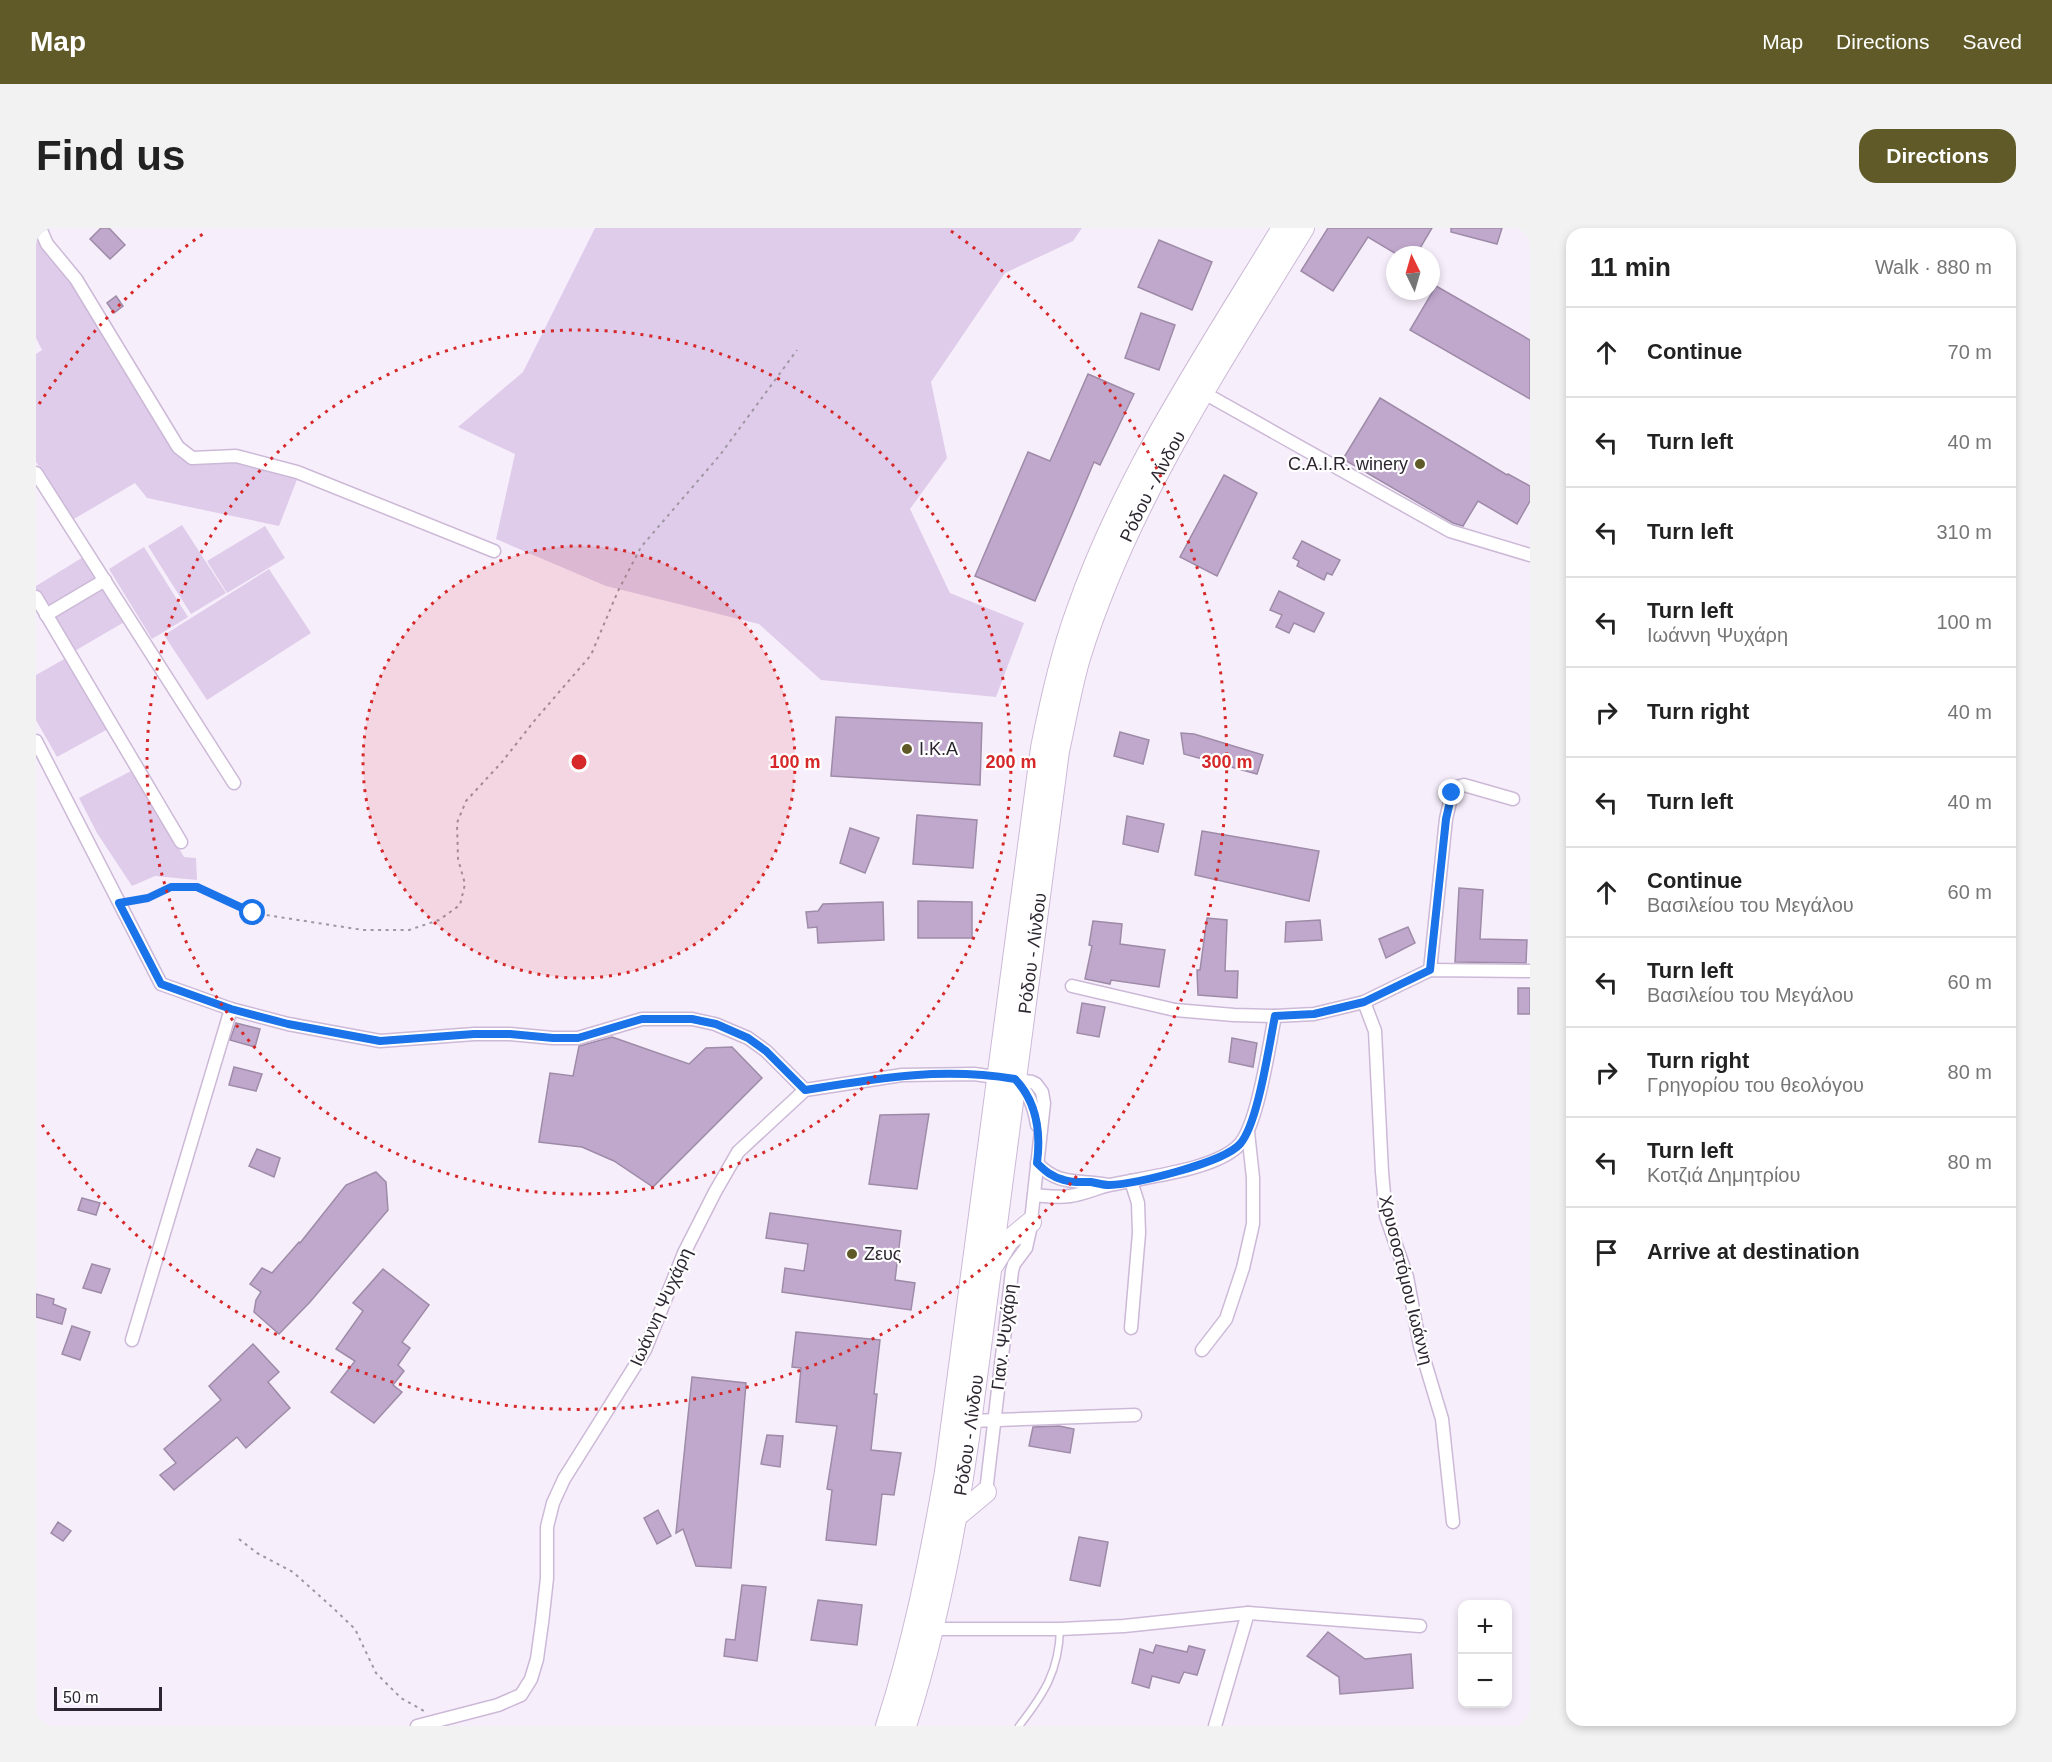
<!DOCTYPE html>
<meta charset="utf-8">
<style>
:root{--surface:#fff;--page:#f2f2f2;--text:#222;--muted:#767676;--line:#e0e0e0;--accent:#5f5a27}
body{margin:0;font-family:Helvetica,sans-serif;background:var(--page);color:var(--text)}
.controls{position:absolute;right:18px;bottom:18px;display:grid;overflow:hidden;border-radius:12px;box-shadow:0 3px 9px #0003}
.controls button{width:54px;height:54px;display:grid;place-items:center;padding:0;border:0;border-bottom:2px solid var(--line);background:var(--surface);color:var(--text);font:30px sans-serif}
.compass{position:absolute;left:1350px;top:18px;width:54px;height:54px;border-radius:50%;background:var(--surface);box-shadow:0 3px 9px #0003;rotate:355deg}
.scale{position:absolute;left:18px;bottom:15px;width:108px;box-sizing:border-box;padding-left:6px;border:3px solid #2d2631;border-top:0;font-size:16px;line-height:21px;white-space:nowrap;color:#2d2631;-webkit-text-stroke:4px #fff;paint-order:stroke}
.stop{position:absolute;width:18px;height:18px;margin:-14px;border:4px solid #1a73e8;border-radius:50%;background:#fff}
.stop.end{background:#1a73e8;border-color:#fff;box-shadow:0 2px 6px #0008}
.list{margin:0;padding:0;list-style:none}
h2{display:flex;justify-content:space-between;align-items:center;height:78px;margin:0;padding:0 24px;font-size:26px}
h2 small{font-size:20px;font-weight:400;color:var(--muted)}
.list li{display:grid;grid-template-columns:39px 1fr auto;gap:18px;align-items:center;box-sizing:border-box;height:90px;padding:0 24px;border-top:2px solid var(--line)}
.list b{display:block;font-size:22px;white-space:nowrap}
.list p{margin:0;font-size:20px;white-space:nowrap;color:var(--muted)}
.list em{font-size:20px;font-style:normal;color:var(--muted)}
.icon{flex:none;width:33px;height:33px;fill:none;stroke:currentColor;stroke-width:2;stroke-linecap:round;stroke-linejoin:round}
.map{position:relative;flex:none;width:1494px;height:1498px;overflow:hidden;border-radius:18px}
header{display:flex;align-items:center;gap:36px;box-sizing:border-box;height:84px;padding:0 30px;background:var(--accent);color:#fff}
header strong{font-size:28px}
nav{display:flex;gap:33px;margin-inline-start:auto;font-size:21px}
.intro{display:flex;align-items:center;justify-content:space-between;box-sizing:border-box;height:144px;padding:0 36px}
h1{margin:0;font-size:42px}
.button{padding:15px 27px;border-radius:18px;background:var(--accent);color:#fff;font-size:21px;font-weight:700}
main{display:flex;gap:36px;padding:0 36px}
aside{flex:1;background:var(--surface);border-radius:18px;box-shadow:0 3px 9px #0003}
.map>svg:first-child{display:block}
</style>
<header>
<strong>Map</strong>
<nav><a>Map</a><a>Directions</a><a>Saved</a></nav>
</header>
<div class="intro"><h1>Find us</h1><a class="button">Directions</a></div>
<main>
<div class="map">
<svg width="1494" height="1498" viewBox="0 0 1494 1498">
<rect width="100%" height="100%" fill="#f7eefb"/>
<g fill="#dfccea">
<polygon points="559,0 1046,0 1037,13 969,45 895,154 911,230 874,281 914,365 988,395 960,469 785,452 723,396 570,358 460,311 479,226 422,199 487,144"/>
<polygon points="0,3 9,24 48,72 157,235 198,232 262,249 243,298 111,270 99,255 38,291 0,234 0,126 6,122 0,110"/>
<polygon points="146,297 190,365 155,386 112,318"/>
<polygon points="229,298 249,330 191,365 171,333"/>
<polygon points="108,319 152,389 116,411 73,341"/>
<polygon points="49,328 90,393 37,424 0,362 0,358"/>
<polygon points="233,341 275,405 171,472 128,407"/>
<polygon points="30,430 72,501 21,529 0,492 0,447"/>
<polygon points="97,542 148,629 160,630 161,652 119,648 96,658 61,605 43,570"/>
</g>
<g fill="#c0a8cd" stroke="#9e8ba8" stroke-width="1.5">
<polygon points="65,0 73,0 89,17 74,31 54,11"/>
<polygon points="1292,0 1396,0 1380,27 1362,27 1332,9 1297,63 1265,43"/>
<polygon points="1415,0 1466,0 1461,16 1415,4"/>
<polygon points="1123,12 1176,34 1156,82 1102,59"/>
<polygon points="1400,58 1494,112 1494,171 1374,102"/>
<polygon points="80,68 87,78 78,85 71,75"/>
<polygon points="1105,85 1139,97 1123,142 1089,130"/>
<polygon points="1052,146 1098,166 1064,237 1058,234 999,373 939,348 992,224 1014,233"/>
<polygon points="1344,170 1471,247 1472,246 1494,258 1494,273 1481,296 1442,273 1427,298 1417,295 1307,231"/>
<polygon points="1188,247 1221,265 1181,348 1144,329"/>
<polygon points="1266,313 1304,332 1296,347 1291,345 1288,352 1261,338 1263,333 1257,330"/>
<polygon points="1243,363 1288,385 1278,404 1258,395 1253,405 1240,399 1246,387 1234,382"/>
<polygon points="800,489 946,495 944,557 795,548"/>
<polygon points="1084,504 1113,512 1107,536 1078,528"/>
<polygon points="1145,505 1158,506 1227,527 1221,546 1148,526"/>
<polygon points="881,587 941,592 937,640 877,636"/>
<polygon points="1091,588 1128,596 1122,624 1087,616"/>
<polygon points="814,600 843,610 829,645 804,635"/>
<polygon points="1166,603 1283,623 1273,673 1159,647"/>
<polygon points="1423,660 1447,662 1444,711 1491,712 1490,735 1419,734"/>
<polygon points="882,673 936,674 936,710 882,710"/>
<polygon points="847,674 848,712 782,715 781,699 772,700 770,684 782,683 787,676"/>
<polygon points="1171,690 1191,692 1189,743 1202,743 1201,770 1162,767 1161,742 1164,742"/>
<polygon points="1284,692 1286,712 1249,714 1250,694"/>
<polygon points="1057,693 1086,696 1084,716 1129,722 1123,759 1075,752 1074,756 1049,751 1056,718 1053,717"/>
<polygon points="1372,699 1379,715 1350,730 1343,711"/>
<rect x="1482" y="760" width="12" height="26"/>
<polygon points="1046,775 1069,779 1063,809 1041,805"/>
<polygon points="200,795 224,801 219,819 194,812"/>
<polygon points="576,809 653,836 670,820 696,819 726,850 617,959 578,933 546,919 503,914 514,845 537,848 543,818"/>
<polygon points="1196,810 1221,815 1217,839 1193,834"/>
<polygon points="198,839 226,846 220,863 193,857"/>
<polygon points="893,886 881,961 833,956 844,887"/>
<polygon points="221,921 244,930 238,949 213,938"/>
<polygon points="340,944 350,954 352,982 274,1074 243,1106 218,1084 220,1072 225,1064 214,1056 226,1040 236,1045 263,1014 264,1015 310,957"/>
<polygon points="46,970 64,975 60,987 42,982"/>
<polygon points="734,985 865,1003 859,1052 879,1055 875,1082 746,1064 749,1040 768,1043 772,1016 730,1010"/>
<polygon points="56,1036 74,1041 65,1065 47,1060"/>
<polygon points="347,1041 393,1077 366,1114 374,1120 362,1137 368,1143 357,1157 366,1164 338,1195 295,1164 319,1133 300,1121 327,1083 317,1075"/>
<polygon points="0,1066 18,1071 17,1076 30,1081 26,1096 0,1089"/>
<polygon points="36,1098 54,1104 44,1132 26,1126"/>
<polygon points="760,1104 844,1112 838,1166 841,1166 835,1222 865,1225 858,1267 846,1266 840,1317 790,1312 796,1262 791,1261 801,1198 760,1194 765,1140 756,1139"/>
<polygon points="217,1116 243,1144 232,1154 254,1180 210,1220 201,1209 138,1262 124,1247 140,1235 128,1221 185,1172 173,1158"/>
<polygon points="656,1149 710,1155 695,1340 660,1338 647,1301 640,1305"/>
<polygon points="1023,1198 1038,1201 1034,1225 993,1218 997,1199"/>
<polygon points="731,1207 747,1208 744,1239 725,1236"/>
<polygon points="622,1282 635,1308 621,1316 608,1290"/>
<polygon points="22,1294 35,1303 27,1313 15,1305"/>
<polygon points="1043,1309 1072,1314 1064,1358 1034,1352"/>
<polygon points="706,1357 730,1359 721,1433 688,1428 690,1411 699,1412"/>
<polygon points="782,1372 826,1377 821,1417 775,1412"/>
<polygon points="1292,1404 1329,1431 1375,1426 1377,1460 1304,1466 1303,1449 1271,1428"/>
<polygon points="1120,1417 1151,1424 1153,1418 1169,1422 1161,1447 1148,1444 1143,1455 1116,1448 1113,1460 1096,1455 1104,1421 1117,1425"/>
</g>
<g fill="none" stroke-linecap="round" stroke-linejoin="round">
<g stroke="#ccb9d7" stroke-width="9">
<path id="lane" d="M983 1498C1008 1466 1023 1443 1024 1401"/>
</g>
<g stroke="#ccb9d7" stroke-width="15">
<g id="street">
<polyline points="4,0 11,16 40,51 142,219 156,230 200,228 261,244 458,323"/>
<polyline points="1168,165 1414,303 1494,327"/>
<polyline points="0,245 198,555"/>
<polyline points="0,369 145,614"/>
<polyline points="10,387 69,352"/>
<polyline points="0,513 125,756 195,781 252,796 344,813 438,806 474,806 517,810 542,810 606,791 656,791 679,796 712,810 730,823 769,862"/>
<polyline points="1394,742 1410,591 1416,565 1421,559 1428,557 1477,571"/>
<polyline points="1036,758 1139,782 1198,787 1239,788 1278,786 1328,774 1394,742 1494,743"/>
<polyline points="1328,774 1339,803 1346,944 1350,988 1371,1049 1384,1118 1406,1191 1417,1294"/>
<path d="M979 851C993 865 998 878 1001 897"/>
<path d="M1001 935C1023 959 1043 951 1072 957"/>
<path d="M998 967C1010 968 1022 970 1034 968 1049 966 1060 960 1074 957 1108 949 1181 942 1204 916 1222 895 1233 817 1239 788"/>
<polyline points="1095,1100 1103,1005 1102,975 1095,953"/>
<polyline points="96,1112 195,781"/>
<polyline points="1166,1122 1190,1091 1207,1040 1217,996 1217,950 1212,904"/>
<polyline points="935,1193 1099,1187"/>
<polyline points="896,1401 1024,1401 1088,1398 1212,1385 1384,1398"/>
<polyline points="381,1498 462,1477 485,1467 495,1451 501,1431 506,1395 511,1350 511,1299 517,1275 528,1251 609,1122 648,1025 679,964 702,924 769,862 866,847 938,846 996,854 1000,856 1006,864 1008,875 994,1002 990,1020 978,1036 976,1043 950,1264"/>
<polyline points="1179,1498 1212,1385"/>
</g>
</g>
<g stroke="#ccb9d7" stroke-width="22">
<g id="primary">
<polyline points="958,1036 972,1013 995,994"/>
<polyline points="920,1289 950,1264"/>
<path d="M850 1498C877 1415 894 1330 909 1244L1005 520C1014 474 1024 428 1040 384 1088 246 1171 124 1246 0"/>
<path id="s1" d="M870 1498C900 1404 919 1308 933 1210L1023 523C1030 492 1035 461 1044 430 1092 274 1184 138 1268 0"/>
</g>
</g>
<g stroke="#9e96a2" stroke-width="2" stroke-dasharray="3 4.5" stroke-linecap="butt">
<polyline points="97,673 112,670 135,659 161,659 188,673 217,685 327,702 373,702 403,692 424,677 429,656 422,631 421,595 430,573 466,534 499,492 555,427 582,363 605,319 684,227 761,122"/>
<polyline points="203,1311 221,1325 257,1344 296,1379 319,1401 340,1445 365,1470 388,1483"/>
</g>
<use href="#lane" stroke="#fff" stroke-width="6"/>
<use href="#street" stroke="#fff" stroke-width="12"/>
<use href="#primary" stroke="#fff" stroke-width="20"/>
</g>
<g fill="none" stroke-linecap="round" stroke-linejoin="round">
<path stroke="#1a73e8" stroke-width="8" d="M217 685 161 659H135L112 670 83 675 125 756 195 781 252 796 344 813 438 806H474L517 810H542L606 791H656L680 796 712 810 730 823 769 862C843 850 905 839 979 851 1001 874 1005 904 1001 935 1009 943 1016 949 1028 952 1037 955 1046 954 1055 954 1061 955 1067 957 1073 957 1100 956 1187 935 1204 916 1222 896 1233 817 1239 788L1278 786 1328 774 1394 742 1410 591 1416 565"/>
</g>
<circle cx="543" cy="534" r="216" fill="#d62828" fill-opacity=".12"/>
<g fill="none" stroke="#d62828" stroke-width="3" stroke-dasharray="3 6">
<circle cx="543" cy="534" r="216"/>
<circle cx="543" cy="534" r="432"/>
<path d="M3 176A648 648 0 0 1 171 3M915 3A648 648 0 1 1 3 892"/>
</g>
<g fill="#5f5a27" stroke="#fff" stroke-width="2">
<circle cx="1384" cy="236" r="6"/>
<circle cx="871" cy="521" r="6"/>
<circle cx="816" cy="1026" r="6"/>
</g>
<g text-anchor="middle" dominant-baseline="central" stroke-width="4.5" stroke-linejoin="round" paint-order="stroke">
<g font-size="18" fill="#2d2631" stroke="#fff" text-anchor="start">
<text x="1372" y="236" text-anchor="end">C.A.I.R. winery</text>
<text x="883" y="521">Ι.Κ.Α</text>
<text x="828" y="1026">Ζευς</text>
</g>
<g font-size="18" fill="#2d2631" stroke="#fff">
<text stroke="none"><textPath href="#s1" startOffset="1270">Ρόδου - Λίνδου</textPath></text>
<text stroke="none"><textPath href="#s1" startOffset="784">Ρόδου - Λίνδου</textPath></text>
<text transform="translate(1370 1052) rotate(76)">Χρυσοστόμου Ιωάννη</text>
<text transform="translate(625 1079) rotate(-66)">Ιωάννη Ψυχάρη</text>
<text transform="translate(968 1109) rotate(-83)">Γιαν. Ψυχάρη</text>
<text stroke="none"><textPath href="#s1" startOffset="298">Ρόδου - Λίνδου</textPath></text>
</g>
</g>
<circle cx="543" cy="534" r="9" fill="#d62828" stroke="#fff" stroke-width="3"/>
<g font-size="18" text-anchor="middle" font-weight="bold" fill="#d62828" stroke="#fff" stroke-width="4.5" stroke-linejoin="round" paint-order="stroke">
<text x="759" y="540">100 m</text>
<text x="975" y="540">200 m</text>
<text x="1191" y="540">300 m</text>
</g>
</svg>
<div class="controls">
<button>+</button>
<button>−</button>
</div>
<svg class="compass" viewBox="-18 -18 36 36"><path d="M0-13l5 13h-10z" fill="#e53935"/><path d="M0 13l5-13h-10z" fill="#767676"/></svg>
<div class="scale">50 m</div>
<div class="stop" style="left:217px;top:685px"></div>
<div class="stop end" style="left:1416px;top:565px"></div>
</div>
<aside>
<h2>11 min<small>Walk · 880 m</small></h2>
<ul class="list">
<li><svg class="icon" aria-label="ahead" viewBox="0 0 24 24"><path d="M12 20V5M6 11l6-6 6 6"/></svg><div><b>Continue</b></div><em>70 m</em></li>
<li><svg class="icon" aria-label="left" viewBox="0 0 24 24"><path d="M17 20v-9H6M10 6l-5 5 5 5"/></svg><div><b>Turn left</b></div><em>40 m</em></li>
<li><svg class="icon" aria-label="left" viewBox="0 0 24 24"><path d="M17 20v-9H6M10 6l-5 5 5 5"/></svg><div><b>Turn left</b></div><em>310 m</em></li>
<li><svg class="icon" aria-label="left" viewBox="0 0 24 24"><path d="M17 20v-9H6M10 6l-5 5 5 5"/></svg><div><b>Turn left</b><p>Ιωάννη Ψυχάρη</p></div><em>100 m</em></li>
<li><svg class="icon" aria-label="right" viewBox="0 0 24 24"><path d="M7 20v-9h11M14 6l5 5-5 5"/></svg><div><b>Turn right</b></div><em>40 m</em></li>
<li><svg class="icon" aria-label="left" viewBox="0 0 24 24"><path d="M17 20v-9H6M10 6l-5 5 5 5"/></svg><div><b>Turn left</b></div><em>40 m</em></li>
<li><svg class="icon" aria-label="ahead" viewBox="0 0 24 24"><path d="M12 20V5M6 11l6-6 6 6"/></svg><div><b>Continue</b><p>Βασιλείου του Μεγάλου</p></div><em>60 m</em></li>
<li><svg class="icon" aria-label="left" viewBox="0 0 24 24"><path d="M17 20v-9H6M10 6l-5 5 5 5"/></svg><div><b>Turn left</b><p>Βασιλείου του Μεγάλου</p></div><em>60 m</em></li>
<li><svg class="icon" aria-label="right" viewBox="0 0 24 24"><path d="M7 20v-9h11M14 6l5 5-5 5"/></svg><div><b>Turn right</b><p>Γρηγορίου του θεολόγου</p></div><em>80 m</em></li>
<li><svg class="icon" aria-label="left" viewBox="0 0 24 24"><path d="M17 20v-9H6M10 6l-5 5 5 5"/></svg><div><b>Turn left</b><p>Κοτζιά Δημητρίου</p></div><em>80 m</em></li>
<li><svg class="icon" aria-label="arrive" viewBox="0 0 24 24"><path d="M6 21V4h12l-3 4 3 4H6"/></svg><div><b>Arrive at destination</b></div></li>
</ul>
</aside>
</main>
